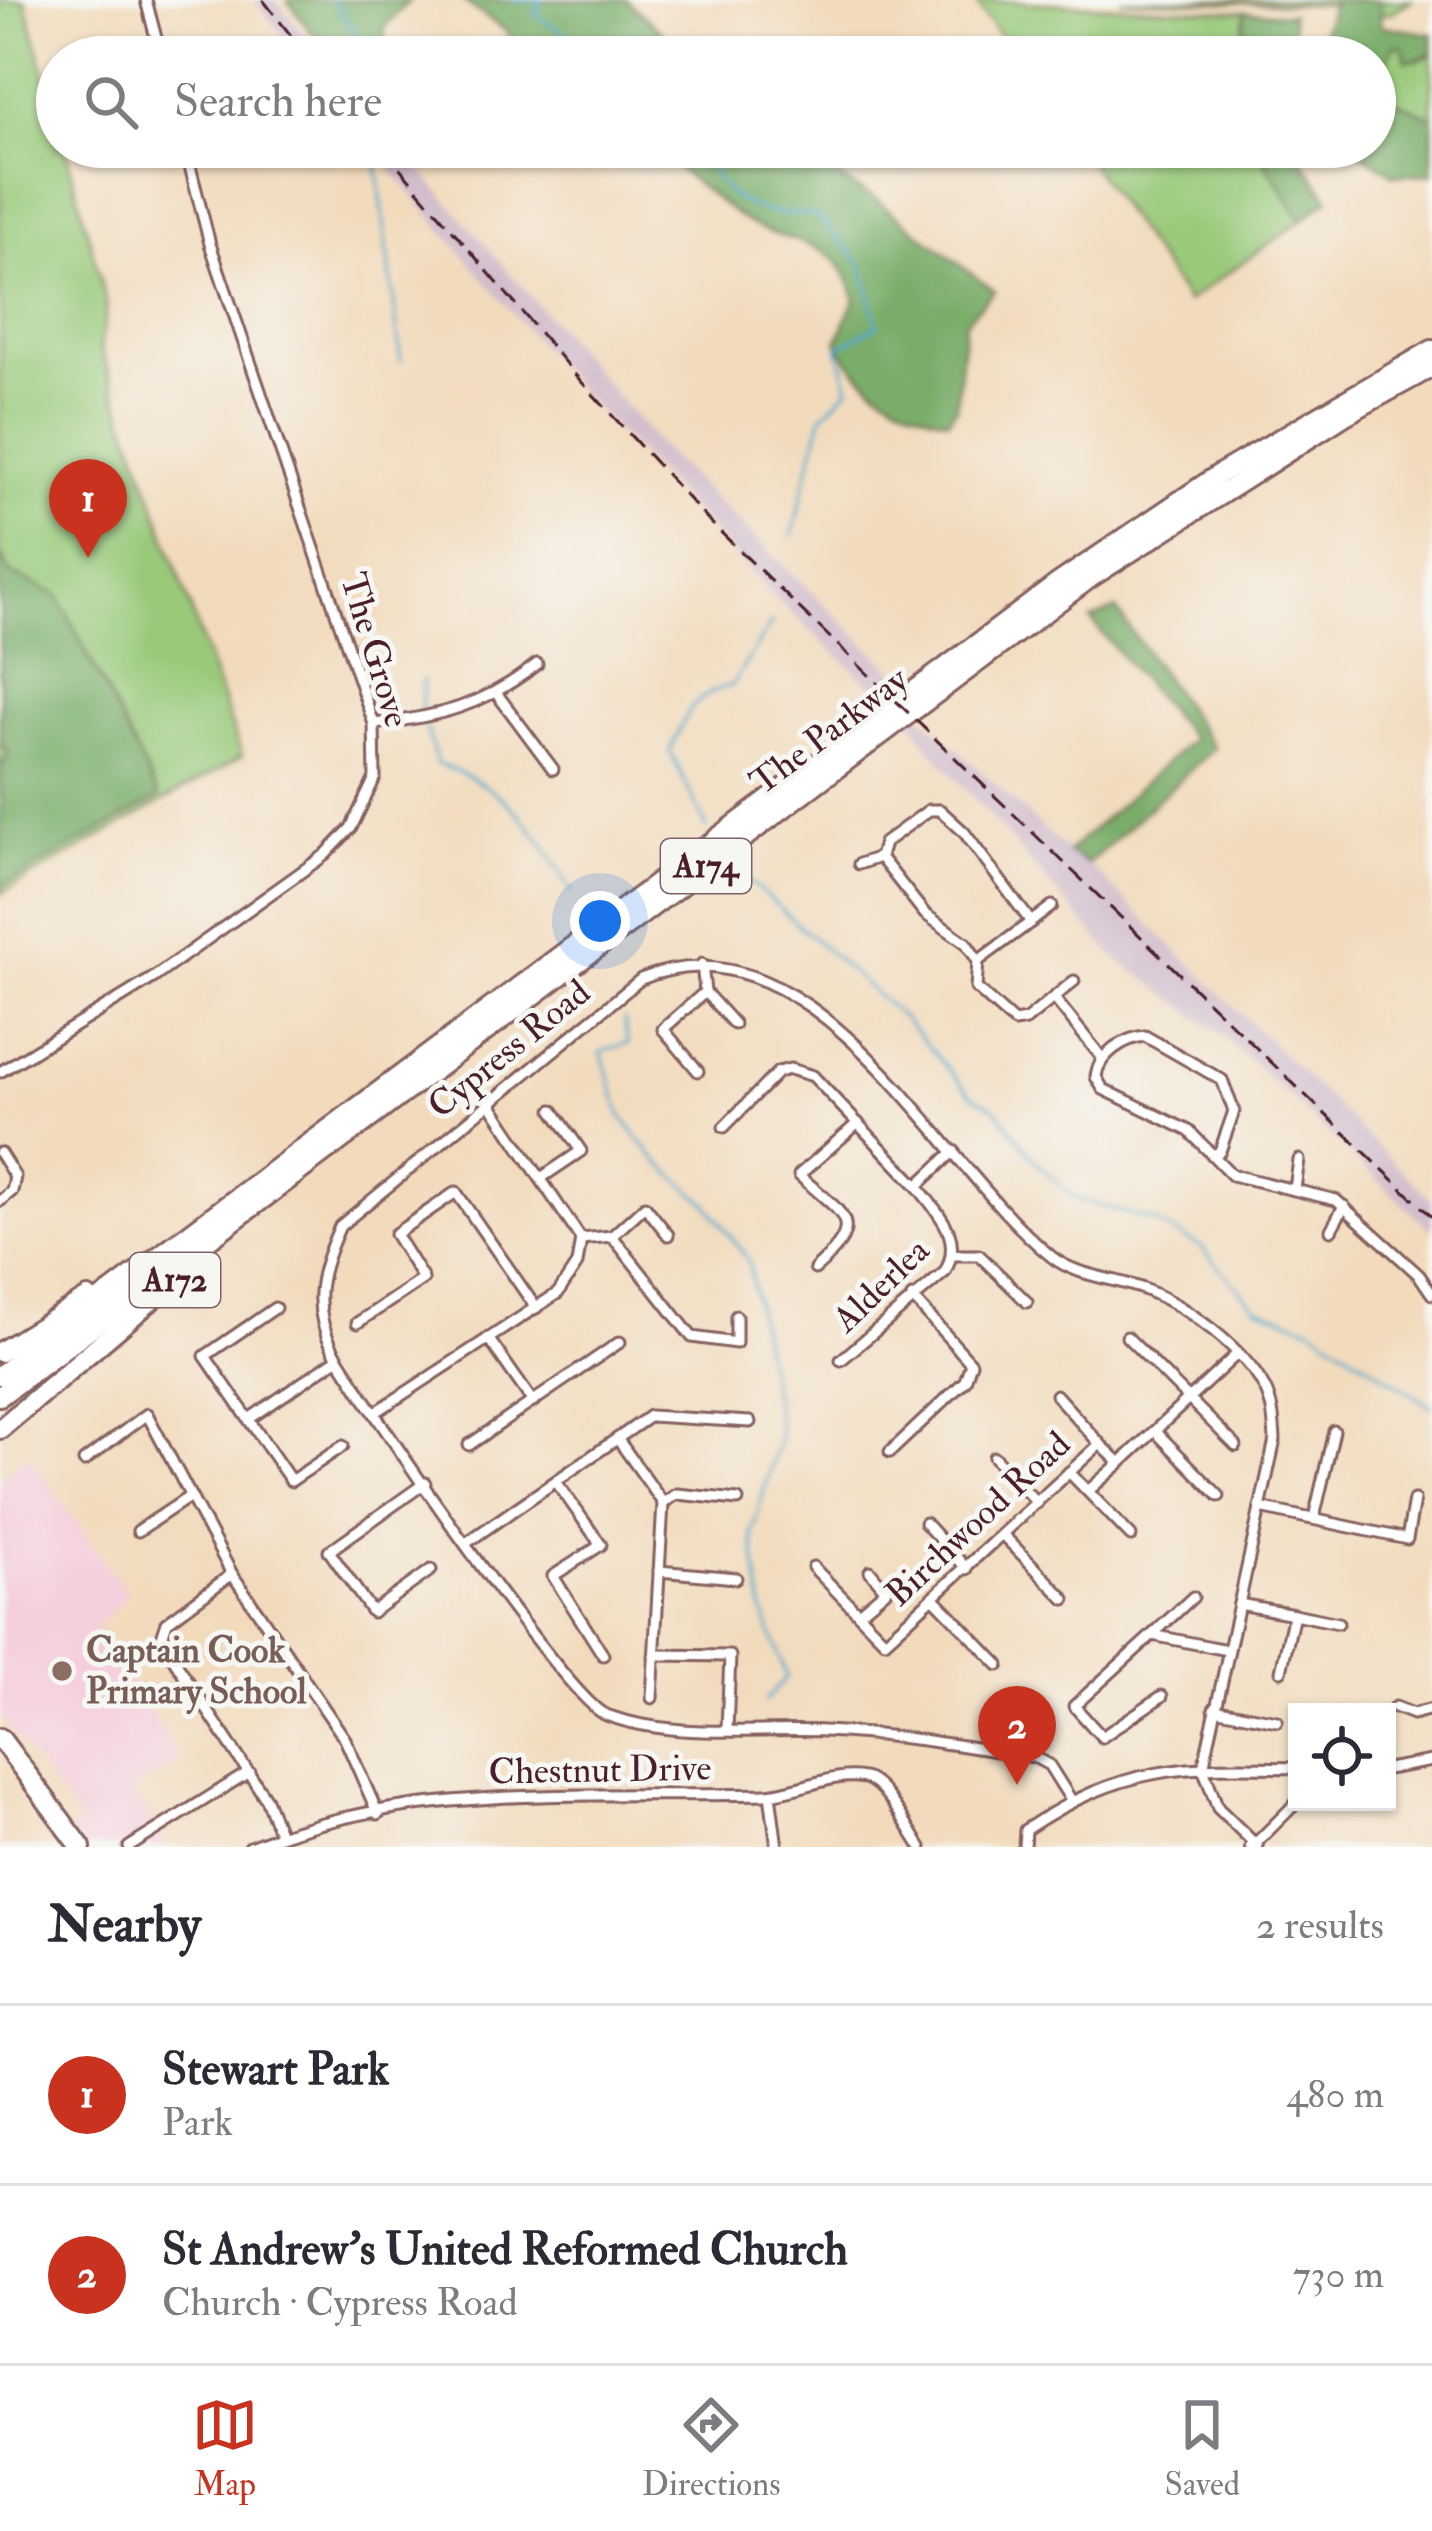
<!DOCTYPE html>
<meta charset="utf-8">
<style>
:root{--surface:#fff;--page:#f2f2f3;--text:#2b2b33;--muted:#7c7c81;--line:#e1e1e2;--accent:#c8321e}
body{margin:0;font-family:"IM FELL Double Pica",serif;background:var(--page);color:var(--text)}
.controls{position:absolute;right:36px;bottom:36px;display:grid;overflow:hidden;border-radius:0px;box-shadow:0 3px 9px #0004}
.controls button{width:108px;height:108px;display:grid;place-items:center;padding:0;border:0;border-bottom:3px solid var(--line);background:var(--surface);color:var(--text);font:60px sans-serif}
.you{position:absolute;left:600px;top:921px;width:42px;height:42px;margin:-30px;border:9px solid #fff;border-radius:50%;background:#1a73e8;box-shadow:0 0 0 18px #1a73e833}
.badge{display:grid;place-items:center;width:78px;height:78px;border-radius:50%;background:var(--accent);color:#fff;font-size:39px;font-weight:700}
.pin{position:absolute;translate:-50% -99px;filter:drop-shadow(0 3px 6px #0008)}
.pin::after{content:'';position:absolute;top:63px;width:42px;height:36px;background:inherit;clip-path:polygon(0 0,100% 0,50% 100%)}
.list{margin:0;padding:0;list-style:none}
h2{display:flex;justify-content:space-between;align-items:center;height:156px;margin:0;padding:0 48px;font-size:51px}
h2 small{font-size:39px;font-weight:400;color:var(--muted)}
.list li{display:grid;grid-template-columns:78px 1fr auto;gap:36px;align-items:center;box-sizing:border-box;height:180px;padding:0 48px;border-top:3px solid var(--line)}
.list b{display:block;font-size:45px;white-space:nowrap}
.list p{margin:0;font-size:39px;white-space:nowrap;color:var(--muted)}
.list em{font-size:39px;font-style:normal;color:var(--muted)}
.icon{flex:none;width:66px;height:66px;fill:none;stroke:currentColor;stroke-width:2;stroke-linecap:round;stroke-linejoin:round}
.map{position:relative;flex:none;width:1432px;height:1847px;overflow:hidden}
.search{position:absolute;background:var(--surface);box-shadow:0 3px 9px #0004;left:36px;right:36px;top:36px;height:132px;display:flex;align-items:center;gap:30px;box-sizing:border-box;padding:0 42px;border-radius:66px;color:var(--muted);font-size:45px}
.sheet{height:516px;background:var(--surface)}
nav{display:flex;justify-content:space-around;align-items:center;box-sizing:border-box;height:168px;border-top:3px solid var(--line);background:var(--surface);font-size:33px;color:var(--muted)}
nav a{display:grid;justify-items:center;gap:6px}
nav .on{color:var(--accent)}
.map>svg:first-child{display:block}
</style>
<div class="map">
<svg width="1432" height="1847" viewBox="0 0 1432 1847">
<rect width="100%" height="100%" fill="#f6f6f2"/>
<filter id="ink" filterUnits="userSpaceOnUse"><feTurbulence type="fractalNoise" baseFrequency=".00833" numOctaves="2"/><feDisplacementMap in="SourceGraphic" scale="24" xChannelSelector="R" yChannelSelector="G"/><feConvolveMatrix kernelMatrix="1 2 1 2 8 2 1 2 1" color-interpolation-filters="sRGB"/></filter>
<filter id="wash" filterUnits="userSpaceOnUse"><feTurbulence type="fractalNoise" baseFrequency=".004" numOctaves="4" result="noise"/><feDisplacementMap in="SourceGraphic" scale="48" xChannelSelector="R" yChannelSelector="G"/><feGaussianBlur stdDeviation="2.7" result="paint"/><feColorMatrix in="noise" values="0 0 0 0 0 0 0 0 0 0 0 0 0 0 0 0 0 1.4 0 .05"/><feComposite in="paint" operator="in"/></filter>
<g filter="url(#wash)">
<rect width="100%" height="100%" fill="#f2dbbd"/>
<polygon fill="#f5cfdc" points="28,1455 128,1595 95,1627 181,1760 132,1790 166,1847 77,1847 68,1833 81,1822 0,1716 0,1478"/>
<g fill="#d1bdcc">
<polygon points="254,0 275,0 324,57 301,57"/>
<polygon points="372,147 401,147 666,453 894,671 925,719 1068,852 1088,864 1432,1200 1432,1231 1222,1034 1113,956 926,744 916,726 783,606 573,384"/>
</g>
<g fill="#99c979" stroke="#727452" stroke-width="3">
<polygon points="0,0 25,0 57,118 57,147 65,147 107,306 100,347 242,756 0,894"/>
<polygon points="974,0 1245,12 1241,57 1015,57"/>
<polygon points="1121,0 1412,0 1389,14 1331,5"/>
<polygon points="1393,45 1404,46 1416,61 1432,55 1432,118 1387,96 1381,76"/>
<polygon points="1079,147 1256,147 1302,220 1187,302"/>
</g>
<g fill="#7aad69" stroke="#62664a" stroke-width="3">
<polygon points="287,0 410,0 385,26 383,57 331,57"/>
<polygon points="462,0 626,0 690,57 524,57 506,31"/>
<polygon points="1334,0 1379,0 1382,26 1432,34 1432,55 1406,61 1403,46 1394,45 1381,76 1387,96 1432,118 1432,174 1394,175 1352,147 1375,147 1375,57 1313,57"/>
<polygon points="1245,12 1291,14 1294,43 1266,40 1266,57 1241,57"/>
<path d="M643 147H786L875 199 994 291 965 322 956 408 948 420C903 410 857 384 837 341L855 300C841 235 791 248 749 223 711 200 683 167 643 147Z"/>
<polygon points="1256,147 1293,147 1329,199 1302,220"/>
<polygon points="0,554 11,573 58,595 159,797 0,887 0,768 9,755 0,741"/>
<polygon points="1116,609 1214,748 1088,864 1068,852 1192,739 1091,620"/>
</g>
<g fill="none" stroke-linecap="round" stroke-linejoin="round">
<g stroke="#4da8cb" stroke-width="3">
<polyline points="333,0 371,57"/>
<polyline points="513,0 542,0 535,15 568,35 573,57"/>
<polyline points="375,147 401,361"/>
<path d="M691 147C709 155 708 168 720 183 742 213 782 215 816 215L862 264 878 325 838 348 849 388 822 416 792 536"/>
<polyline points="421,711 423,680"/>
<path d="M424 720 437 764C507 786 537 829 571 891"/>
<path d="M707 828 670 751C686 715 692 695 732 685L772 622"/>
<polyline points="738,871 906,1021 970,1094 995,1108 1039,1165 1074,1198 1154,1221 1201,1247 1256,1307 1311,1327 1432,1407"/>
<polyline points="624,1019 628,1043 601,1052 622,1117 655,1159 706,1203 748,1260 780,1434 752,1533 763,1611 787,1677 765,1701"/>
</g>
</g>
</g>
<g filter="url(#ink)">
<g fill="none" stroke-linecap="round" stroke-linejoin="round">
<g stroke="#85615e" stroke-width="15">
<g id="street">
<polyline points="146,0 161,57"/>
<polyline points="497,694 553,769"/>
<path d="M374 724C440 717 485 705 537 664"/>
<polygon points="929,810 940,810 964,832 1031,922 978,961 966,943 925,914 880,857 884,843"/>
<polyline points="859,864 880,857"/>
<polyline points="1031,922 1052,906"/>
<polyline points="978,961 976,988 1014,1022 1026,1020 1074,981"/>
<polyline points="705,992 734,1024"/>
<polyline points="1054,998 1103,1059"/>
<polyline points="698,1071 663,1029 705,992 702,964"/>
<polyline points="0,1072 153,978 325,855 351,828 375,778 374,724 210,244 185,147"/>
<polyline points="724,1127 778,1072 790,1069 813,1076 917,1186 954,1151"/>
<polyline points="0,1153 15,1177 12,1191 0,1201"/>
<path d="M1213 1156 1220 1151 1234 1111 1222 1080 1145 1036C1124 1038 1098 1055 1096 1077L1103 1089 1189 1131 1232 1175 1336 1200 1419 1275 1432 1294"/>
<polyline points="541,1178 581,1151 553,1110"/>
<polyline points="1295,1189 1299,1160"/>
<polyline points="1331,1230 1344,1206"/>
<polyline points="612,1236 645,1206 668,1235"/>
<polyline points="581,1239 612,1236 692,1337 736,1343 736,1316"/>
<polyline points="954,1255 979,1255 1027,1302"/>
<path d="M815 1269C869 1221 843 1216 799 1175L858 1123"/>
<polyline points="275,1308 205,1356 291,1481 343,1446"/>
<polyline points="357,1323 423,1279 395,1234 456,1192 536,1308"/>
<polyline points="1127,1337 1236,1446"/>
<polyline points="488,1338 533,1402"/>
<path d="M841 1360 945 1272C964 1236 938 1214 917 1186"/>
<polyline points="1056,1395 1100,1444"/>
<polyline points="376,1412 558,1293 577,1264 581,1239 489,1102"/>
<polyline points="249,1419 338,1358"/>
<polyline points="1155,1431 1219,1496"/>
<polyline points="619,1441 663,1503 652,1698"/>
<polyline points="469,1445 620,1342"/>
<polyline points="890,1452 965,1381 971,1363 912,1297"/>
<polyline points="994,1457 1037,1503"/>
<polyline points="84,1461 147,1414 232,1574"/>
<polyline points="1069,1472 1131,1536"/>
<polyline points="425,1483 329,1551 372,1612 431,1570"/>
<polyline points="557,1483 601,1545 553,1576 603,1655"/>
<polyline points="1088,1491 1120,1463"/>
<polyline points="663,1503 677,1494 738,1500"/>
<polyline points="1260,1508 1407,1539 1414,1500"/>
<polyline points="1314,1518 1334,1431"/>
<polyline points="925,1523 967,1569"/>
<polyline points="138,1531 189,1497"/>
<polyline points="1002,1534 1065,1599"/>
<polyline points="466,1543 650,1416 750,1422"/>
<polyline points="813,1567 885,1641 1100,1444 1120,1463 1237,1354"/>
<polyline points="659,1571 736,1578"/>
<polyline points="934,1598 999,1665"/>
<polyline points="1239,1604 1294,1614 1281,1671"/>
<polyline points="860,1612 886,1590 870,1571"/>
<polyline points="1294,1614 1338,1623"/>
<polyline points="1152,1635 1193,1597"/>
<polyline points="654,1655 730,1656 727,1730"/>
<polyline points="1162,1696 1102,1737 1074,1706 1152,1635 1227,1650"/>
<polyline points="1395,1707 1413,1714 1432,1709"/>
<polyline points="1214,1709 1277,1721"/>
<polyline points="1387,1769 1432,1761"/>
<polyline points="770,1794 777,1847"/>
<path d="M1071 1800 1049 1765 1034 1757C964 1746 894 1734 824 1731 753 1728 674 1740 606 1715 568 1701 363 1401 333 1349 310 1305 320 1270 340 1226L641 979C815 909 939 1167 1052 1257 1077 1277 1116 1278 1146 1290 1187 1306 1243 1348 1264 1387 1273 1403 1274 1423 1275 1440L1203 1768 1218 1808 1255 1844 1297 1802"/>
<polyline points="280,1835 266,1799 161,1640 167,1622 232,1574 345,1739 378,1814"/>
<polyline points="129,1847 249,1772"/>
<path d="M250 1847C411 1781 596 1798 765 1794 795 1793 835 1771 864 1778 885 1782 909 1830 921 1847"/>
<path d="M1024 1847 1025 1830C1123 1765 1183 1765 1297 1768"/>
</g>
</g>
<g stroke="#85615e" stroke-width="20">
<polyline id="secondary" points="1253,1847 1255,1844"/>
</g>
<g stroke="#85615e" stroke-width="24">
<g id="highway">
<polyline points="0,1352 88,1298"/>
<polyline points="0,1375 1057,584 1221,473 1432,350"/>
<polyline points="0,1396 1090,578 1347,414 1432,367"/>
<polyline points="0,1429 181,1275"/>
<polyline points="0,1738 81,1847"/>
</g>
</g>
<use href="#street" stroke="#fff" stroke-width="9"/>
<use href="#secondary" stroke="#fff" stroke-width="14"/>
<use href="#highway" stroke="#fff" stroke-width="18"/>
<g stroke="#4a1f2b" stroke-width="3" stroke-dasharray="18 9" stroke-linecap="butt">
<polyline points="263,0 308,57"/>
<polyline points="382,147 578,378 707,519 1432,1217"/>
</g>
</g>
</g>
<circle fill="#8d6e63" stroke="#f6f6f2" stroke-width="4.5" cx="62" cy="1671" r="12"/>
<g text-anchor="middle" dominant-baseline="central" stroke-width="10" stroke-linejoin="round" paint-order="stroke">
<g fill="#f6f6f2" stroke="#7e6067" stroke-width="3">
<rect x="661" y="839" width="90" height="54" rx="9"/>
<rect x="130" y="1253" width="90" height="54" rx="9"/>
</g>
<g font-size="33" font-weight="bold" fill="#4a1f2b">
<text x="706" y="866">A174</text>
<text x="175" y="1280">A172</text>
</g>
<g font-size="36" fill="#4a1f2b" stroke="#f6f6f2">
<text transform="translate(375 650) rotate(73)">The Grove</text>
<text transform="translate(829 731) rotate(-37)">The Parkway</text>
<text transform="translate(509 1049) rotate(-39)">Cypress Road</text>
<text transform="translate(881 1285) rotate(-44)">Alderlea</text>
<text transform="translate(978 1519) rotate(-43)">Birchwood Road</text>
<text transform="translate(600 1770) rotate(-1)">Chestnut Drive</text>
</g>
<g font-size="36" font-weight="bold" fill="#785e54" stroke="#f6f6f2" text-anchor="start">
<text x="86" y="1650">Captain Cook<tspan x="86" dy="41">Primary School</tspan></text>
</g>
</g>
</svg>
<div class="controls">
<button><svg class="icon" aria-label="locate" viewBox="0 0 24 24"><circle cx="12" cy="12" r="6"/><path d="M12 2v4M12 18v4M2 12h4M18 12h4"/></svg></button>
</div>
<div class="you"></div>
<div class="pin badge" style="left:88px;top:558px">1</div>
<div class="pin badge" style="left:1017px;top:1785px">2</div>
<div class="search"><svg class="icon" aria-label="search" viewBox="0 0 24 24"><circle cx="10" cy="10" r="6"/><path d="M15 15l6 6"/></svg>Search here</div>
</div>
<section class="sheet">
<h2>Nearby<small>2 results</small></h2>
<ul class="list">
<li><span class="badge">1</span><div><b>Stewart Park</b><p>Park</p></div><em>480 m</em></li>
<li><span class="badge">2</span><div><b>St Andrew's United Reformed Church</b><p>Church · Cypress Road</p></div><em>730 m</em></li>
</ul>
</section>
<nav>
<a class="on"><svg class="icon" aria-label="map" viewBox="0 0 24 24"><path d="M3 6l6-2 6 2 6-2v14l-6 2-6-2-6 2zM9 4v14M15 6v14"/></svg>Map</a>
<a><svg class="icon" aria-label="directions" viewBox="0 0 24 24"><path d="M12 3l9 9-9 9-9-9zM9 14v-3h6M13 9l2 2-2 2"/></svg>Directions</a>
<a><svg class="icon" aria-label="saved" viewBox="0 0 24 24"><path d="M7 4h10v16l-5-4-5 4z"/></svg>Saved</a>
</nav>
